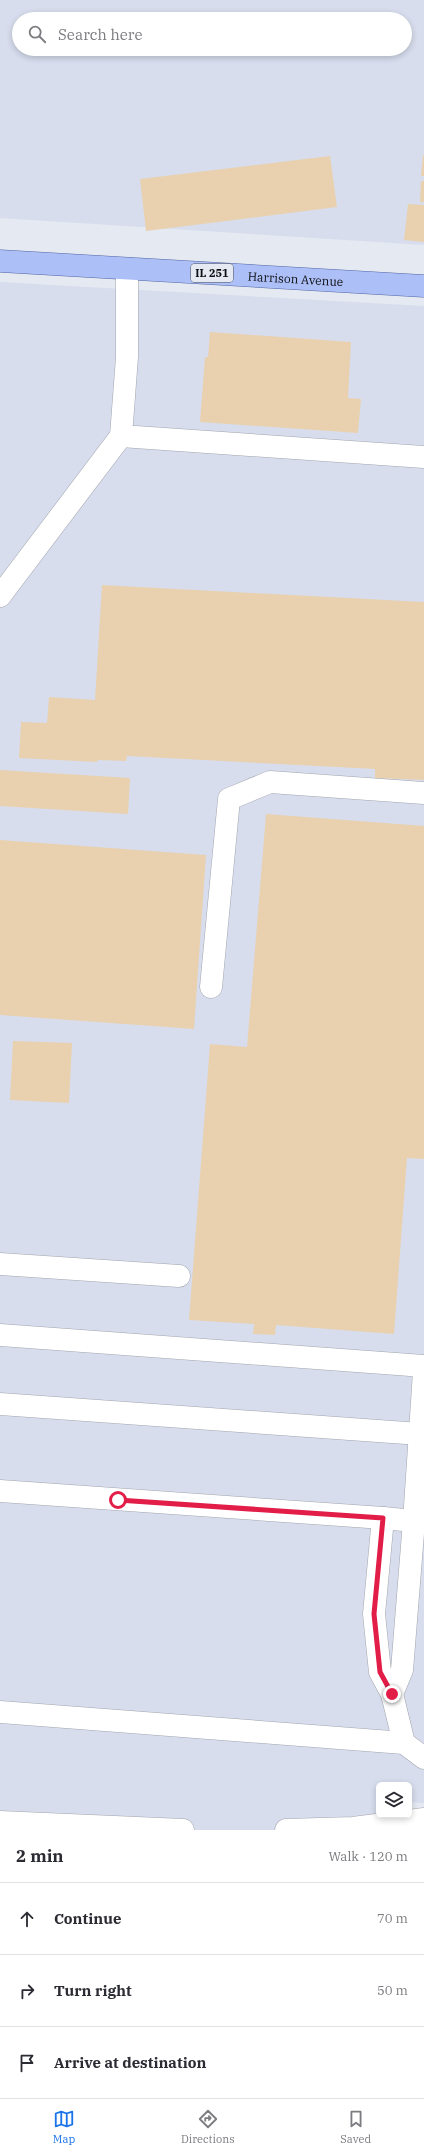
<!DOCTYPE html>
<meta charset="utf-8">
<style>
:root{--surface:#fff;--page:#f7f7f7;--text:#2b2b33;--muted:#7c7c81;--line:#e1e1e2;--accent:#1a73e8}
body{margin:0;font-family:"IBM Plex Serif",serif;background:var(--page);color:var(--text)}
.controls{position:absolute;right:12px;bottom:12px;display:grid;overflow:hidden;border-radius:6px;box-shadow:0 2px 6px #0003}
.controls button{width:36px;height:36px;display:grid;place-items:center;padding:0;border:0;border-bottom:1px solid var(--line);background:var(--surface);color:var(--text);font:20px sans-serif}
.stop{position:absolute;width:12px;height:12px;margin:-9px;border:3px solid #e11d48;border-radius:50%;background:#fff}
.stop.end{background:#e11d48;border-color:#fff;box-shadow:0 1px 4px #0008}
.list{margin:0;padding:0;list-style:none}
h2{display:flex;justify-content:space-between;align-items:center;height:52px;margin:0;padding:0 16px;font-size:17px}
h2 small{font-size:13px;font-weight:400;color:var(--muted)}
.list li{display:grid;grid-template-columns:26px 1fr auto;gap:12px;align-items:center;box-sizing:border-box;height:72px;padding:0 16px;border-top:1px solid var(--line)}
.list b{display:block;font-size:15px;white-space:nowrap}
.list em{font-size:13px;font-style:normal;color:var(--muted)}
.icon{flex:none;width:22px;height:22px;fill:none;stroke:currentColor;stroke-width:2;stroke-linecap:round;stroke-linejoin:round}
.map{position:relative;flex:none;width:424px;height:1830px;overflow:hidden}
.search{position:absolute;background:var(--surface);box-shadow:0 2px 6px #0003;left:12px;right:12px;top:12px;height:44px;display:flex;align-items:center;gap:10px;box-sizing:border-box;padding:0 14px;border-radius:22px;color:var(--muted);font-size:15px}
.sheet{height:268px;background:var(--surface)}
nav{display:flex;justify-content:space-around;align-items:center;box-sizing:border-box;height:56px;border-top:1px solid var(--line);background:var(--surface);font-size:11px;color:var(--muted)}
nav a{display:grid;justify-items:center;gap:2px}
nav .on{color:var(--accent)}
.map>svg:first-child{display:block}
</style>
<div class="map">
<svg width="424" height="1830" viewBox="0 0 424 1830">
<rect width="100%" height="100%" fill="#e5e9f2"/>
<g fill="#d7dded" fill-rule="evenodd">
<path d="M0 0H424V245L0 218ZM19 19H405V49H19Z"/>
<polygon points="0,282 424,306 424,1803 410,1802 409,1806 409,1785 379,1785 379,1815 402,1830 0,1830"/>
</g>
<g fill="#e9d1af">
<polygon points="423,155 424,155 424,176 421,176"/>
<polygon points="330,156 337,207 146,231 140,179"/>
<polygon points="421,181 424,181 424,202 420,202"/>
<polygon points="408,204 424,205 424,242 404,240"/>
<polygon points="210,332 351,342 348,398 361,399 358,433 200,422 205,357 208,357"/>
<polygon points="102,585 424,602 424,780 375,778 375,769 127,756 126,761 98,760 97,762 19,758 21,722 47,723 49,697 95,700"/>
<polygon points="0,770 130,778 128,814 0,806"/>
<polygon points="266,814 424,826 424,1159 407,1158 394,1334 276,1325 275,1335 253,1334 254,1324 189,1320 210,1044 247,1047"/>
<polygon points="0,840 206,855 194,1029 0,1015"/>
<polygon points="13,1041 72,1043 69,1103 10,1100"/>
</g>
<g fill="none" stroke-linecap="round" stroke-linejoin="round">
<g stroke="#a2a5ae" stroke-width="23">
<g id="minor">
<polyline points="127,269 127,357 121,436 424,457"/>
<polyline points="0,596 121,436"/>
<polyline points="211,987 229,799 270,782 424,793"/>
<polyline points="0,1264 179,1276"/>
<polyline points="0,1335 424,1366"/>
<polyline points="0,1404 420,1434"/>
<polyline points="0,1491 383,1518 374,1614 380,1672 392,1694 404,1743 424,1758"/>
<polyline points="383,1518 414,1521 424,1372"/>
<polyline points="392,1694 402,1670 414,1521"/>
<polyline points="0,1712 404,1743"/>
<polyline points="0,1822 183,1830"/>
<polyline points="286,1830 353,1828 424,1819"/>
</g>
</g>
<g stroke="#5266a4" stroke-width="23">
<g id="major">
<path id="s1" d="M0 261 424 286"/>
</g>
</g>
<use href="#minor" stroke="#fff" stroke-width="22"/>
<use href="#major" stroke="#adbff7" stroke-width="22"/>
</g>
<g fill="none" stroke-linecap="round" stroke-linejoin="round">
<polyline stroke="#e11d48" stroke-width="5" points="118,1500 383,1518 374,1614 380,1672 392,1694"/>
</g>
<g text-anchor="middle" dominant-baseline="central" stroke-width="4" stroke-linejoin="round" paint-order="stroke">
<rect fill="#e5e9f2" stroke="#4e5055" stroke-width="1" x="191" y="264" width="42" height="18" rx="3"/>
<g font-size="11" font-weight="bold" fill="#0e0f12">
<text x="212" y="273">IL 251</text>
</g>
<g font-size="12" fill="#0e0f12" stroke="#e5e9f2">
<text stroke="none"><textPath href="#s1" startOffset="296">Harrison Avenue</textPath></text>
</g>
</g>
</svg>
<div class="controls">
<button><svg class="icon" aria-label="layers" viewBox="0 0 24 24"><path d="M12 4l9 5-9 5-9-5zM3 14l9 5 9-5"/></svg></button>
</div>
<div class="stop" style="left:118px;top:1500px"></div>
<div class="stop end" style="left:392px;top:1694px"></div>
<div class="search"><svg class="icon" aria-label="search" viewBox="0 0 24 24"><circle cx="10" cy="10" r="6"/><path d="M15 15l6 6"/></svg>Search here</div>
</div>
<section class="sheet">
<h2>2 min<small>Walk · 120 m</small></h2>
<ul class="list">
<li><svg class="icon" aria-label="ahead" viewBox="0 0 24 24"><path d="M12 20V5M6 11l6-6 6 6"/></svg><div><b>Continue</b></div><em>70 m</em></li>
<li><svg class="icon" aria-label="right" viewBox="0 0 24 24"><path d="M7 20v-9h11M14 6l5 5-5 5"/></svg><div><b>Turn right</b></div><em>50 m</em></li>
<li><svg class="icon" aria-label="arrive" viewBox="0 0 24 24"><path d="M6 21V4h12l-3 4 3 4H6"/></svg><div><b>Arrive at destination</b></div></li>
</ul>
</section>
<nav>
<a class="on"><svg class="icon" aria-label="map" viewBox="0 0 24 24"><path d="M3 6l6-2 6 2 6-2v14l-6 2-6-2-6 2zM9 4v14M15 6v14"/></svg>Map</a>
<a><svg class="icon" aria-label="directions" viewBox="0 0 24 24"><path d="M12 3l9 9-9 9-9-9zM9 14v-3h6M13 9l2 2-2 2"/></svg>Directions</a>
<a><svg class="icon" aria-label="saved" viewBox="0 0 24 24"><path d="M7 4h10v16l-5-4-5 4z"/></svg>Saved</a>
</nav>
